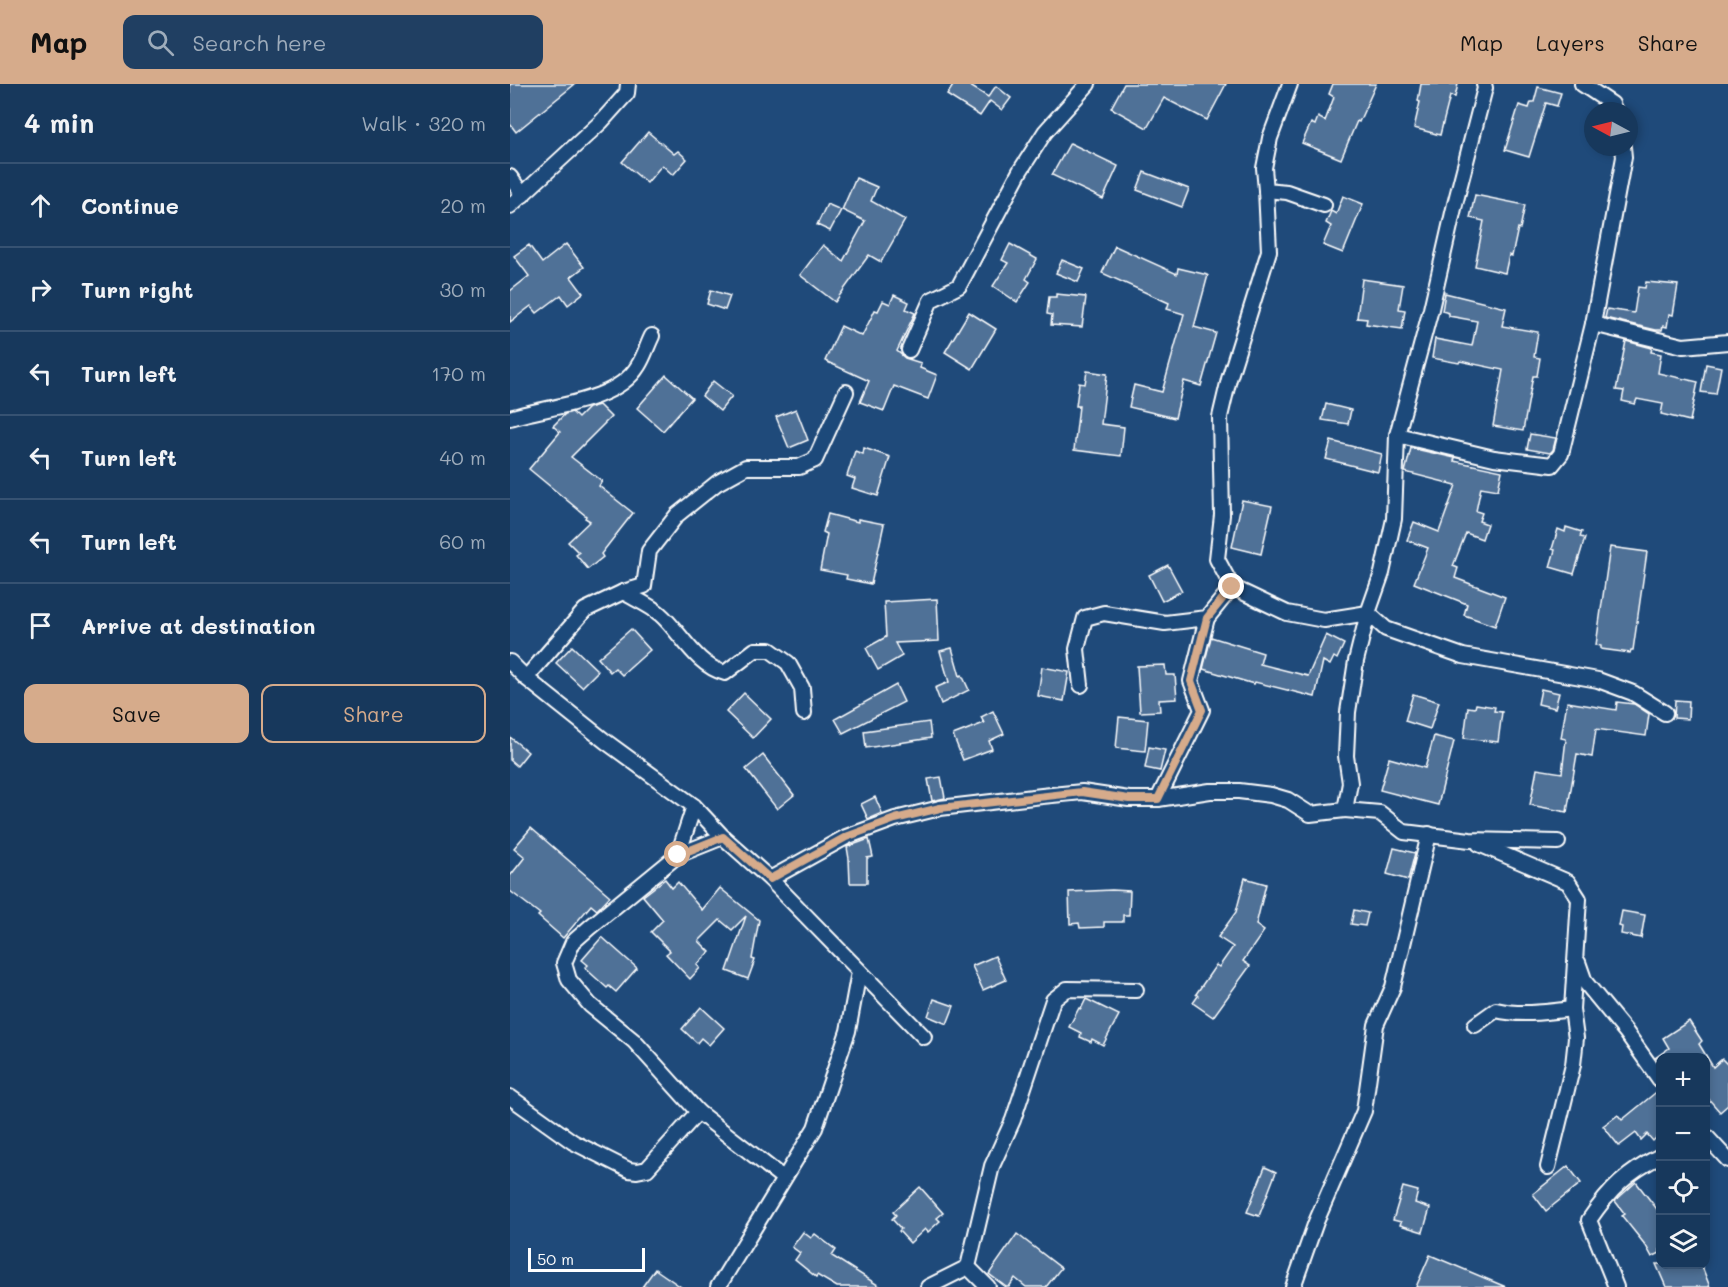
<!DOCTYPE html>
<meta charset="utf-8">
<style>
:root{--surface:#17385c;--page:#203f62;--text:#f1f3f6;--muted:#9eacbb;--line:#365272;--accent:#d6ab8b}
body{margin:0;font-family:Mali,sans-serif;background:var(--page);color:var(--text)}
.controls{position:absolute;right:18px;bottom:18px;display:grid;overflow:hidden;border-radius:12px;box-shadow:0 3px 9px #0003}
.controls button{width:54px;height:54px;display:grid;place-items:center;padding:0;border:0;border-bottom:2px solid var(--line);background:var(--surface);color:var(--text);font:30px sans-serif}
.compass{position:absolute;left:1074px;top:18px;width:54px;height:54px;border-radius:50%;background:var(--surface);box-shadow:0 3px 9px #0003;rotate:277deg}
.scale{position:absolute;left:18px;bottom:15px;width:117px;box-sizing:border-box;padding-left:6px;border:3px solid #fff;border-top:0;font-size:16px;line-height:21px;white-space:nowrap;color:#fff;-webkit-text-stroke:4px #1f4a7a;paint-order:stroke}
.stop{position:absolute;width:18px;height:18px;margin:-14px;border:4px solid #d6ab8b;border-radius:50%;background:#fff}
.stop.end{background:#d6ab8b;border-color:#fff;box-shadow:0 2px 6px #0008}
.list{margin:0;padding:0;list-style:none}
h2{display:flex;justify-content:space-between;align-items:center;height:78px;margin:0;padding:0 24px;font-size:26px}
h2 small{font-size:20px;font-weight:400;color:var(--muted)}
.list li{display:grid;grid-template-columns:39px 1fr auto;gap:18px;align-items:center;box-sizing:border-box;height:84px;padding:0 24px;border-top:2px solid var(--line)}
.list b{display:block;font-size:22px;white-space:nowrap}
.list em{font-size:20px;font-style:normal;color:var(--muted)}
.actions{display:flex;gap:12px;padding:18px 24px}
.actions a{flex:1;padding:14px 0;border:2px solid var(--accent);border-radius:12px;text-align:center;font-size:21px;color:var(--accent)}
.actions .main{background:var(--accent);color:#111}
.icon{flex:none;width:33px;height:33px;fill:none;stroke:currentColor;stroke-width:2;stroke-linecap:round;stroke-linejoin:round}
.map{position:relative;flex:none;width:1218px;height:1203px;overflow:hidden}
header{display:flex;align-items:center;gap:36px;box-sizing:border-box;height:84px;padding:0 30px;background:var(--accent);color:#111}
header strong{font-size:28px}
nav{display:flex;gap:33px;margin-inline-start:auto;font-size:21px}
.search{width:420px;height:54px;background:var(--page);display:flex;align-items:center;gap:15px;box-sizing:border-box;padding:0 21px;border-radius:12px;color:var(--muted);font-size:22px}
main{display:flex}
aside{flex:1;background:var(--surface)}
.map>svg:first-child{display:block}
</style>
<header>
<strong>Map</strong>
<div class="search"><svg class="icon" aria-label="search" viewBox="0 0 24 24"><circle cx="10" cy="10" r="6"/><path d="M15 15l6 6"/></svg>Search here</div>
<nav><a>Map</a><a>Layers</a><a>Share</a></nav>
</header>
<main>
<aside>
<h2>4 min<small>Walk · 320 m</small></h2>
<ul class="list">
<li><svg class="icon" aria-label="ahead" viewBox="0 0 24 24"><path d="M12 20V5M6 11l6-6 6 6"/></svg><div><b>Continue</b></div><em>20 m</em></li>
<li><svg class="icon" aria-label="right" viewBox="0 0 24 24"><path d="M7 20v-9h11M14 6l5 5-5 5"/></svg><div><b>Turn right</b></div><em>30 m</em></li>
<li><svg class="icon" aria-label="left" viewBox="0 0 24 24"><path d="M17 20v-9H6M10 6l-5 5 5 5"/></svg><div><b>Turn left</b></div><em>170 m</em></li>
<li><svg class="icon" aria-label="left" viewBox="0 0 24 24"><path d="M17 20v-9H6M10 6l-5 5 5 5"/></svg><div><b>Turn left</b></div><em>40 m</em></li>
<li><svg class="icon" aria-label="left" viewBox="0 0 24 24"><path d="M17 20v-9H6M10 6l-5 5 5 5"/></svg><div><b>Turn left</b></div><em>60 m</em></li>
<li><svg class="icon" aria-label="arrive" viewBox="0 0 24 24"><path d="M6 21V4h12l-3 4 3 4H6"/></svg><div><b>Arrive at destination</b></div></li>
</ul>
<div class="actions"><a class="main">Save</a><a>Share</a></div>
</aside>
<div class="map">
<svg width="1218" height="1203" viewBox="0 0 1218 1203">
<rect width="100%" height="100%" fill="#1f4a7a"/>
<filter id="ink" filterUnits="userSpaceOnUse"><feTurbulence type="fractalNoise" baseFrequency=".0167" numOctaves="2"/><feDisplacementMap in="SourceGraphic" scale="12" xChannelSelector="R" yChannelSelector="G"/><feConvolveMatrix kernelMatrix="1 2 1 2 8 2 1 2 1" color-interpolation-filters="sRGB"/></filter>
<g filter="url(#ink)">
<g fill="#507197" stroke="#fff" stroke-width="1.5">
<polygon points="0,0 65,0 6,48 0,40"/>
<polygon points="444,0 457,0 478,13 486,2 501,14 492,26 480,17 470,32 437,11"/>
<polygon points="614,0 716,0 697,36 654,14 637,44 601,24"/>
<polygon points="823,0 866,0 849,38 847,37 831,75 792,59 801,39 805,41 808,33 815,37 824,13 819,10"/>
<polygon points="911,0 948,0 945,13 940,12 930,51 904,44 910,18 908,17"/>
<polygon points="1028,3 1051,9 1047,22 1036,19 1019,73 995,66 1009,21 1019,24 1021,18 1024,18"/>
<polygon points="138,48 164,70 168,67 177,75 163,91 152,81 137,99 112,78"/>
<polygon points="560,59 608,82 593,115 542,91"/>
<polygon points="634,88 679,105 672,123 627,106"/>
<polygon points="346,94 367,103 361,117 395,136 371,178 359,171 325,218 290,191 313,161 333,177 355,137 332,126"/>
<polygon points="965,111 1015,121 1010,145 1008,144 1002,172 999,171 995,189 965,182 974,137 960,134"/>
<polygon points="833,112 853,120 833,169 813,161 821,142 816,139 821,127 826,130"/>
<polygon points="317,120 331,126 320,147 307,141"/>
<polygon points="56,160 74,183 61,193 73,209 58,221 51,211 27,229 21,222 0,238 0,207 19,192 4,172 19,161 32,179"/>
<polygon points="500,160 527,175 516,195 520,198 507,218 483,202 498,179 492,176"/>
<polygon points="605,162 667,190 668,184 698,191 684,243 706,249 691,302 674,297 665,334 619,323 624,301 652,308 674,230 657,225 659,219 592,189"/>
<polygon points="552,176 574,185 568,198 546,189"/>
<polygon points="852,195 893,201 889,225 895,226 892,245 856,240 857,235 847,234"/>
<polygon points="1136,198 1168,201 1163,231 1159,230 1157,243 1153,242 1152,246 1146,246 1095,234 1097,225 1124,229 1128,203 1135,204"/>
<polygon points="201,206 220,212 215,226 197,220"/>
<polygon points="935,209 996,224 992,242 1028,248 1024,273 1030,274 1027,292 1023,292 1013,347 983,342 993,286 950,277 949,279 922,274 925,255 962,262 967,237 939,232 939,229 932,227"/>
<polygon points="546,210 576,213 572,243 541,241 542,231 537,230 539,213 546,213"/>
<polygon points="384,211 399,218 396,225 405,229 387,267 395,274 411,279 410,284 427,291 418,315 384,302 374,327 350,318 359,297 315,277 331,242 352,252 365,226 368,227 373,217 380,220"/>
<polygon points="459,228 486,245 462,285 435,268"/>
<polygon points="1116,257 1142,264 1141,268 1151,270 1148,289 1188,298 1180,337 1151,330 1153,320 1127,315 1125,320 1112,317 1114,307 1106,306"/>
<polygon points="1196,280 1211,283 1206,310 1191,308"/>
<polygon points="577,287 597,290 591,340 614,343 611,372 564,366 569,322 566,322 569,299 575,300"/>
<polygon points="156,291 182,314 153,347 127,324"/>
<polygon points="203,297 222,312 210,327 192,312"/>
<polygon points="816,320 841,326 838,340 812,336"/>
<polygon points="89,321 101,333 61,373 92,397 89,402 123,429 91,470 93,473 78,485 66,471 69,469 58,458 80,437 75,434 76,432 19,385 50,348 43,342 55,330 62,328 68,334 78,324"/>
<polygon points="286,325 298,356 279,364 266,333"/>
<polygon points="1020,350 1046,354 1043,366 1040,369 1017,365"/>
<polygon points="821,357 872,370 868,388 816,375"/>
<polygon points="354,364 380,373 368,412 342,404 345,395 337,392 345,367 353,370"/>
<polygon points="901,364 945,374 944,377 992,387 988,406 971,403 966,427 972,429 969,437 977,440 972,455 956,449 943,482 948,484 945,494 995,513 985,542 954,531 957,520 904,499 918,464 897,456 904,438 929,448 946,401 895,388"/>
<polygon points="732,416 762,422 751,470 722,463"/>
<polygon points="318,430 348,438 348,435 374,440 361,500 336,495 337,491 310,486 317,450 313,448"/>
<polygon points="1056,443 1072,448 1070,453 1075,454 1064,490 1040,483 1045,466 1042,465 1048,445 1055,448"/>
<polygon points="1100,463 1137,468 1123,566 1121,566 1120,569 1091,565 1091,562 1086,561"/>
<polygon points="658,481 672,507 652,517 639,491"/>
<polygon points="427,515 429,557 385,559 392,572 368,586 356,564 376,553 374,518"/>
<polygon points="121,545 140,566 112,591 105,584 100,588 88,574"/>
<polygon points="816,551 834,560 827,575 824,573 820,581 813,577 805,613 745,598 744,600 693,585 701,553 753,569 750,580 798,592"/>
<polygon points="62,562 88,587 72,603 46,579"/>
<polygon points="442,564 450,592 452,591 459,606 431,620 425,604 439,598 430,567"/>
<polygon points="655,581 656,591 665,591 667,615 649,616 650,627 630,628 627,582"/>
<polygon points="532,583 559,588 554,617 528,612"/>
<polygon points="386,601 394,618 333,649 325,635"/>
<polygon points="1031,605 1049,609 1045,624 1028,620"/>
<polygon points="234,609 261,635 243,654 216,628"/>
<polygon points="903,610 929,618 920,645 895,637"/>
<polygon points="1165,616 1179,617 1178,635 1164,634"/>
<polygon points="1057,618 1106,626 1107,618 1124,620 1139,630 1136,652 1086,645 1082,673 1067,670 1057,728 1020,721 1027,685 1052,689 1056,655 1051,654"/>
<polygon points="966,620 985,623 984,627 992,628 988,658 954,654 958,623 965,624"/>
<polygon points="483,627 494,650 479,657 482,665 453,676 443,651 474,639 471,633"/>
<polygon points="609,633 638,636 635,667 606,664"/>
<polygon points="419,638 421,654 356,664 354,647"/>
<polygon points="924,652 944,657 928,721 870,706 879,674 915,684"/>
<polygon points="0,653 18,668 7,682 0,676"/>
<polygon points="639,663 655,666 650,687 635,684"/>
<polygon points="253,671 284,711 267,725 236,685"/>
<polygon points="431,693 435,714 422,717 418,695"/>
<polygon points="365,713 372,729 358,735 351,720"/>
<polygon points="21,744 100,812 87,826 81,821 53,854 28,832 30,830 0,807 0,792 15,773 4,764"/>
<polygon points="359,755 363,773 357,774 357,799 340,799 339,775 337,763"/>
<polygon points="884,764 905,769 898,796 877,790"/>
<polygon points="735,794 756,800 746,841 754,847 733,877 740,882 703,933 683,919 688,912 686,910 706,881 709,883 723,863 708,853 726,828"/>
<polygon points="155,795 162,804 168,798 192,826 210,804 249,836 242,875 245,876 238,895 217,887 236,832 222,846 210,836 189,857 200,868 187,881 190,884 180,895 156,870 160,867 141,848 153,836 133,812"/>
<polygon points="602,806 620,807 619,831 613,831 613,838 594,838 594,843 570,844 569,839 560,840 559,808"/>
<polygon points="844,826 858,829 855,842 841,840"/>
<polygon points="1112,827 1135,831 1131,854 1111,850 1112,843 1109,842"/>
<polygon points="92,853 127,884 106,908 99,902 97,904 75,884 78,881 72,876"/>
<polygon points="485,872 496,896 473,906 462,882"/>
<polygon points="424,915 444,922 437,940 418,932"/>
<polygon points="576,915 609,931 593,961 582,955 581,958 570,953 571,949 559,943 569,924 571,925"/>
<polygon points="191,923 214,944 199,961 191,954 187,959 172,945"/>
<polygon points="1179,937 1192,957 1189,960 1203,983 1212,975 1218,981 1218,1021 1210,1028 1196,1012 1196,974 1145,974 1159,964 1153,954"/>
<polygon points="1150,1005 1150,1050 1143,1057 1137,1050 1131,1056 1126,1049 1109,1062 1093,1042 1108,1031 1112,1036"/>
<polygon points="1058,1082 1071,1099 1036,1127 1023,1110"/>
<polygon points="755,1083 766,1088 749,1132 737,1128"/>
<polygon points="1126,1098 1150,1129 1150,1169 1142,1173 1136,1162 1112,1132 1115,1130 1105,1117"/>
<polygon points="410,1103 433,1129 427,1134 430,1137 418,1148 415,1145 400,1159 389,1147 391,1145 382,1135 386,1131 383,1128"/>
<polygon points="893,1103 908,1107 905,1119 920,1124 913,1148 890,1141 891,1138 883,1136"/>
<polygon points="293,1148 301,1154 305,1150 326,1166 322,1172 371,1203 327,1203 307,1191 306,1193 285,1176 290,1169 282,1163"/>
<polygon points="507,1150 551,1184 536,1203 516,1203 505,1194 499,1203 496,1203 479,1190"/>
<polygon points="920,1171 996,1203 906,1203"/>
<polygon points="1146,1180 1191,1180 1200,1203 1156,1203"/>
<polygon points="145,1185 171,1203 132,1203"/>
</g>
<g fill="none" stroke-linecap="round" stroke-linejoin="round">
<g stroke="#fff" stroke-width="18">
<g id="minor">
<polyline points="780,0 760,54 754,84 756,106 777,108 814,121"/>
<polyline points="974,0 975,4 945,120 921,225 887,351 884,435 872,489 858,529 846,577 838,628 836,672 840,699 835,726 870,729 894,748 960,756 1048,758"/>
<polyline points="1072,0 1102,20 1105,27"/>
<polyline points="0,93 13,111"/>
<polyline points="756,106 759,167 719,295 710,333 712,431 707,475 722,503 777,529 814,536 858,529 876,545 953,572 1088,596 1123,609 1155,629"/>
<polyline points="0,122 91,38 117,9 118,0"/>
<polyline points="1083,240 1173,262 1218,258"/>
<polyline points="399,266 421,216 449,202 510,87 535,48 578,0"/>
<path d="M0 334C37 322 106 319 128 282 134 273 137 262 142 252"/>
<polyline points="887,351 984,374 1042,381 1051,370 1083,240 1114,73 1113,63"/>
<path d="M113 508C125 515 140 521 150 530 170 547 186 582 215 589L245 566H260L278 579 292 604 294 629"/>
<polyline points="0,578 16,594 95,657 184,722 213,753 260,795 414,953"/>
<polyline points="16,594 75,526 113,508 134,502 139,467 167,431 207,399 236,383 289,383 305,376 336,308"/>
<polyline points="571,601 567,565 575,534 594,529 655,539 697,534 722,503"/>
<polyline points="648,715 692,626 681,597 697,534"/>
<polyline points="168,771 184,722"/>
<polyline points="260,795 336,753 385,735 430,724 532,712 572,708 619,715 648,715 700,707 729,707 761,711 778,716 800,730 835,726"/>
<polyline points="1068,878 1075,898 1116,948 1150,996"/>
<path d="M965 941 986 926C1011 932 1037 928 1062 925L1069 815 1058 798 969 760"/>
<polyline points="0,1013 63,1058 119,1086 127,1087 137,1085 188,1028 124,957 80,921 59,896 54,879 63,858 80,843 168,771 213,753"/>
<polyline points="188,1028 273,1094"/>
<polyline points="1196,1052 1218,1076"/>
<polyline points="1038,1083 1063,981 1066,954 1062,925"/>
<polyline points="208,1203 305,1044 338,947 349,888"/>
<polyline points="418,1203 458,1183"/>
<polyline points="478,1203 458,1183 482,1082 503,1036 543,916 557,905 626,906"/>
<polyline points="783,1203 806,1138 854,1027 866,941 883,903 919,750"/>
<path d="M1106 1203 1079 1136C1100 1105 1117 1089 1150 1072"/>
</g>
</g>
<use href="#minor" stroke="#1f4a7a" stroke-width="14"/>
</g>
</g>
<g fill="none" stroke-linecap="round" stroke-linejoin="round" filter="url(#ink)">
<polyline stroke="#d6ab8b" stroke-width="8" points="168,771 213,753 260,795 336,753 385,735 430,724 572,708 619,715 648,715 692,626 681,597 697,534 722,503"/>
</g>
</svg>
<div class="controls">
<button>+</button>
<button>−</button>
<button><svg class="icon" aria-label="locate" viewBox="0 0 24 24"><circle cx="12" cy="12" r="6"/><path d="M12 2v4M12 18v4M2 12h4M18 12h4"/></svg></button>
<button><svg class="icon" aria-label="layers" viewBox="0 0 24 24"><path d="M12 4l9 5-9 5-9-5zM3 14l9 5 9-5"/></svg></button>
</div>
<svg class="compass" viewBox="-18 -18 36 36"><path d="M0-13l5 13h-10z" fill="#e53935"/><path d="M0 13l5-13h-10z" fill="#9eacbb"/></svg>
<div class="scale">50 m</div>
<div class="stop" style="left:168px;top:771px"></div>
<div class="stop end" style="left:722px;top:503px"></div>
</div>
</main>
